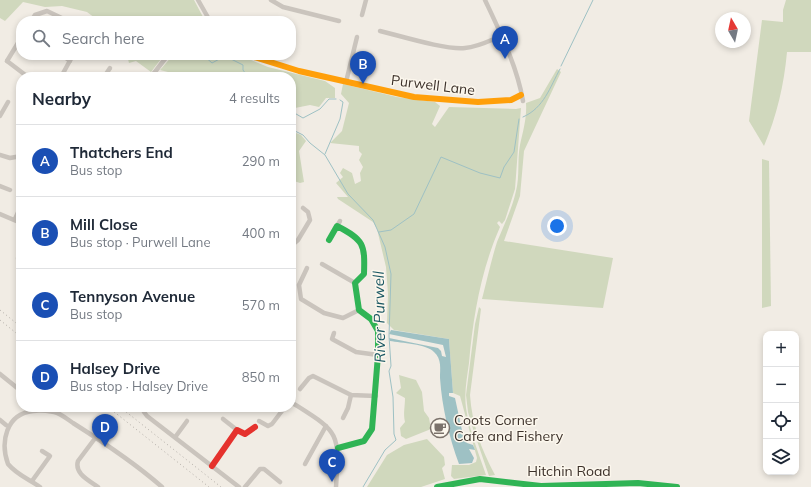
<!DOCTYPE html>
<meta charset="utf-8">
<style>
:root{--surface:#fff;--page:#f6f6f7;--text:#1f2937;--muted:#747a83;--line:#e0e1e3;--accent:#db2777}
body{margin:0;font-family:Mulish,sans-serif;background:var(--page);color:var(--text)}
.controls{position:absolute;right:12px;bottom:12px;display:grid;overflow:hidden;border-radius:8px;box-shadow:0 2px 6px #0003}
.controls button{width:36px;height:36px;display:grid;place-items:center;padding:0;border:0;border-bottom:1px solid var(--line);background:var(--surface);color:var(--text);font:20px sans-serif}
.compass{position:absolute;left:715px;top:12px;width:36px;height:36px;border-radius:50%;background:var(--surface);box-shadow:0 2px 6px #0003;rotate:351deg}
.you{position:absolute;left:557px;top:226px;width:14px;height:14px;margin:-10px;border:3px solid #fff;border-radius:50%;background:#1a73e8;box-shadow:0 0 0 6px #1a73e833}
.badge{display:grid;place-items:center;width:26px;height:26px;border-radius:50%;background:var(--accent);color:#fff;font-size:13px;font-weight:700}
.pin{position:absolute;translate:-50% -33px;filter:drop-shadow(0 1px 2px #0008)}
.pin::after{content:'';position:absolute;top:21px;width:14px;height:12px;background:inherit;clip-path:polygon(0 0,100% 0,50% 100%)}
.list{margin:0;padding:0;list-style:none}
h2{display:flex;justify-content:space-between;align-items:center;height:52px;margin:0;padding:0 16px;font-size:17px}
h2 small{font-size:13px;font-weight:400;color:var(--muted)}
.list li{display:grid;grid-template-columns:26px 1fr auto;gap:12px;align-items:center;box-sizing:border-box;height:72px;padding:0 16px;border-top:1px solid var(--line)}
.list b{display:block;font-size:15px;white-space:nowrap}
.list p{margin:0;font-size:13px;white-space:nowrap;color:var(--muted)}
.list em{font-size:13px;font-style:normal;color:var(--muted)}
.icon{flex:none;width:22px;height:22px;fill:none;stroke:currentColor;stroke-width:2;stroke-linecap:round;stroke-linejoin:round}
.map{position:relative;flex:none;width:811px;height:487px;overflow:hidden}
.search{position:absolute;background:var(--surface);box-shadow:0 2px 6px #0003;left:16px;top:16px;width:280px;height:44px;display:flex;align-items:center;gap:10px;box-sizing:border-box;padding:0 14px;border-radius:16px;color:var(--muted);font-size:15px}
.panel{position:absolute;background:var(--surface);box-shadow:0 2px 6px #0003;left:16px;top:72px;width:280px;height:340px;border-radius:16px}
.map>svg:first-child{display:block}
</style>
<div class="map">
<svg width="811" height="487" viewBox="0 0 811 487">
<rect width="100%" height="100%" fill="#f1ece4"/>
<g fill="#d0d8bd">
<polygon points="0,0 194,0 203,17 200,21 116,21 110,19 95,18 87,12 62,6 45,7 23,2 5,21 0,18"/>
<path d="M786 0H811V52H787C784 85 777 115 764 146L749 121 762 20 783 22V10Z"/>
<polygon points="127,55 164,55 151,72 136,61 129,63"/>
<polygon points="173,55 239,55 268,67 325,81 335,88 335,98 326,98 319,107 310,105 295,108 291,113 291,77 177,77 172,73 160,70"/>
<path d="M557 69 561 72 524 151 520 196 504 241 613 258 603 308 482 299C487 280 491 261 497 242 504 225 512 209 516 191 520 176 517 160 520 145 523 131 527 118 526 103L540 98Z"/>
<path d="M343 84 397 97 435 102 440 106 432 124 435 127 449 107 516 109 521 108 515 189 505 220 502 224 499 221 497 223 500 227C481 270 473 317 469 363 467 378 464 392 466 408 469 430 479 454 486 475L454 479 451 476 452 465H469L476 462 477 458 460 396 453 393 449 339 394 330 387 323 388 294 386 267 377 229 373 222 338 199 337 197H348L336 183 343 177 340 173 343 168 352 173 355 184 361 181 360 173 363 167 359 160 362 154 359 151V146L330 143 342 131 349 103 341 94Z"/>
<polygon points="291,131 301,135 306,141 299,151 304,182 300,183 291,180"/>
<polygon points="762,159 769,161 771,306 762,308"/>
<path d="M479 307 481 309 470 395C472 424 481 449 495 475L489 476 474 432 468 412 466 395 475 324Z"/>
<path d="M399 375 416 380 422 392 424 411 429 418 431 429 406 439 401 436 400 428 405 422C403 413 405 407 405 398L396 393 401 388Z"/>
<polygon points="427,439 444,457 445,465 442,468 445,479 421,487 367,487 387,455 404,445"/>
</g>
<path fill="#9ec1c4" d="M391 330 449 339 453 393H449V396L455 398 463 435 467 443 473 445 475 450 469 449 474 458 472 463 459 464C449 437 442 407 440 378 440 369 442 359 434 352 427 344 401 343 390 341L389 338 438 348 441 351 442 356 446 357 443 345 389 334Z"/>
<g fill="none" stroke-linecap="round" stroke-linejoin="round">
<g stroke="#9ec1c4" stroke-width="1">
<polyline points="203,55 212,63 225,56 243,65 243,70 248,77"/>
<polyline points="561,66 593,0"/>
<polyline points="157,72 167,77"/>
<polyline points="291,111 303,118 320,109 329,99 336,99"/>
<path d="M523 117C544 108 550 87 560 69"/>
<polyline points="291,129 303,135 310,143 325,155 348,194 373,220 385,247 391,274 389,336 391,366 389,371 393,397 394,434 396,440 385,450 363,487"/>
<polyline points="325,154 340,119 343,102 340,100"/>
<polyline points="379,232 391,230 414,214 441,157 480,173 500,178 504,167 514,152 519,119"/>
</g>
<g stroke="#cac4bd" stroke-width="4.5">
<polyline points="198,0 210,21"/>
<polyline points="271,0 283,7 339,21"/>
<path d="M485 0C500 32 517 66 523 101"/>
<polyline points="362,15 366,0"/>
<polyline points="31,21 35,15 47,11 68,21"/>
<polyline points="202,21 207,17"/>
<path d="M380 31C401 36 445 50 465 48 478 47 489 41 501 36"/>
<polyline points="62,55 70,61"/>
<polyline points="7,61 21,38"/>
<polyline points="7,61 28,77"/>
<polyline points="61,77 73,55"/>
<polyline points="104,77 110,68"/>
<polyline points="151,77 168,55"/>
<polyline points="346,82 357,37"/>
<polyline points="0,116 8,102"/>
<polyline points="0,155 10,158 21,156"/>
<polyline points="0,186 10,190"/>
<polyline points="0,214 21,223"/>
<polyline points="15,219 21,206"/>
<polyline points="337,226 340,221"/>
<polyline points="291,246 298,240 310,220 308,212 303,208"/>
<polyline points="18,258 21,280"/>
<polyline points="322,264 355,283"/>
<polyline points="307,268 299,285 301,299 324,313 343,318 359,310"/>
<polyline points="334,333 332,339 356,352 378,355"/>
<polyline points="0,374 21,391"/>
<polyline points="300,389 309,378 313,376 351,395 376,396"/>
<path d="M291 402C338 432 340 430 336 487"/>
<polyline points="148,407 144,412 147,416 239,487"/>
<polyline points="343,418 348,408 351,395"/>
<polyline points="223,419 237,430"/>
<polyline points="0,420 6,425"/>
<polyline points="259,421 268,426 272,424 285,407"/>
<polyline points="176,436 187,421"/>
<path d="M96 437 78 461C74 474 90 481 98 487"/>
<polyline points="305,464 326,426"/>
<polyline points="32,481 50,456 42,451"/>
<path d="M40 487C29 479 17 475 8 464 0 442 6 414 33 411 39 410 48 411 54 412 60 413 67 419 73 423 103 442 135 463 162 487"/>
<polyline points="245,487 260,469 264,469 280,482"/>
</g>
<g stroke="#30b455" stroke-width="6">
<path d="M329 240 337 226C364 240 365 244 364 274L355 283 359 310 371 319 378 331V355L372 429 364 441 338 448"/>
<polyline points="437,487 480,479 541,486 638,483 677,487"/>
</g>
<polyline stroke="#ff9f0a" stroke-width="6" points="248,55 299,71 414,97 478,102 511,100 521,95"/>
<polyline stroke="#e5322d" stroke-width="6" points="212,466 237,430 245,434 255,427"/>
<g stroke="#b2ada7" stroke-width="1" stroke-dasharray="1 3" stroke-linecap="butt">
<polyline points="0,310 21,327"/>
<polyline points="0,320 21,337"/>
<polyline points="108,407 209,487"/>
<polyline points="120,407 221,487"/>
</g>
</g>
<defs>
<g id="cafe-ring" transform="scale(1)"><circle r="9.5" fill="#fcf7ed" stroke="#7b726b" stroke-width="1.5"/><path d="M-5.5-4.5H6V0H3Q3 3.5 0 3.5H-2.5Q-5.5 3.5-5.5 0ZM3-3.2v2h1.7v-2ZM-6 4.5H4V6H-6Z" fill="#7b726b"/></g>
</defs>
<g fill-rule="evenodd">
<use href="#cafe-ring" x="440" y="428"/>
</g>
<g text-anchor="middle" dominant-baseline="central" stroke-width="3" stroke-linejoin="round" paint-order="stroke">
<g font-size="14" fill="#3c312a" stroke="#fcf7ed">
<text transform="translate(433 85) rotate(7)">Purwell Lane</text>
<text x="569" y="471">Hitchin Road</text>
</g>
<g font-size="14" fill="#3c312a" stroke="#fcf7ed" text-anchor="start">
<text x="454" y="420">Coots Corner<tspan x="454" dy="16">Cafe and Fishery</tspan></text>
</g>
<g font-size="15" font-style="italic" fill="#1a5763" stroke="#fcf7ed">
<text transform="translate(379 317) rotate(-91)">River Purwell</text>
</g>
</g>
</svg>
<div class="controls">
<button>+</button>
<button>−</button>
<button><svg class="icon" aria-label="locate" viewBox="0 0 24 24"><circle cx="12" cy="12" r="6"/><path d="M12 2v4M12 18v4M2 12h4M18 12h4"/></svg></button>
<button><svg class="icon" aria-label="layers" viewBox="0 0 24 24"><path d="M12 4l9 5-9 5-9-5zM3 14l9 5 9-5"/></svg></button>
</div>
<svg class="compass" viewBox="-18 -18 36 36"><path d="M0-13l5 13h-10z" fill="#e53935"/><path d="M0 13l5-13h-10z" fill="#747a83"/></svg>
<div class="you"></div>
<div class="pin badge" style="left:505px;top:59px;background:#1a4fb4">A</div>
<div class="pin badge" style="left:363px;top:84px;background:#1a4fb4">B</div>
<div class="pin badge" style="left:332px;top:482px;background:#1a4fb4">C</div>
<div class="pin badge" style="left:105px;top:447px;background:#1a4fb4">D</div>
<div class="search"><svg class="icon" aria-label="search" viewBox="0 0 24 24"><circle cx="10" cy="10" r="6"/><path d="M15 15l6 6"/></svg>Search here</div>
<section class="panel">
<h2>Nearby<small>4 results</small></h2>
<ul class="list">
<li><span class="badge" style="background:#1a4fb4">A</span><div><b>Thatchers End</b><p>Bus stop</p></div><em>290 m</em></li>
<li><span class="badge" style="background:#1a4fb4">B</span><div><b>Mill Close</b><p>Bus stop · Purwell Lane</p></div><em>400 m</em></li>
<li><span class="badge" style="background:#1a4fb4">C</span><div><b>Tennyson Avenue</b><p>Bus stop</p></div><em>570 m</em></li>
<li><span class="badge" style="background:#1a4fb4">D</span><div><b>Halsey Drive</b><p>Bus stop · Halsey Drive</p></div><em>850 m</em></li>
</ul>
</section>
</div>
